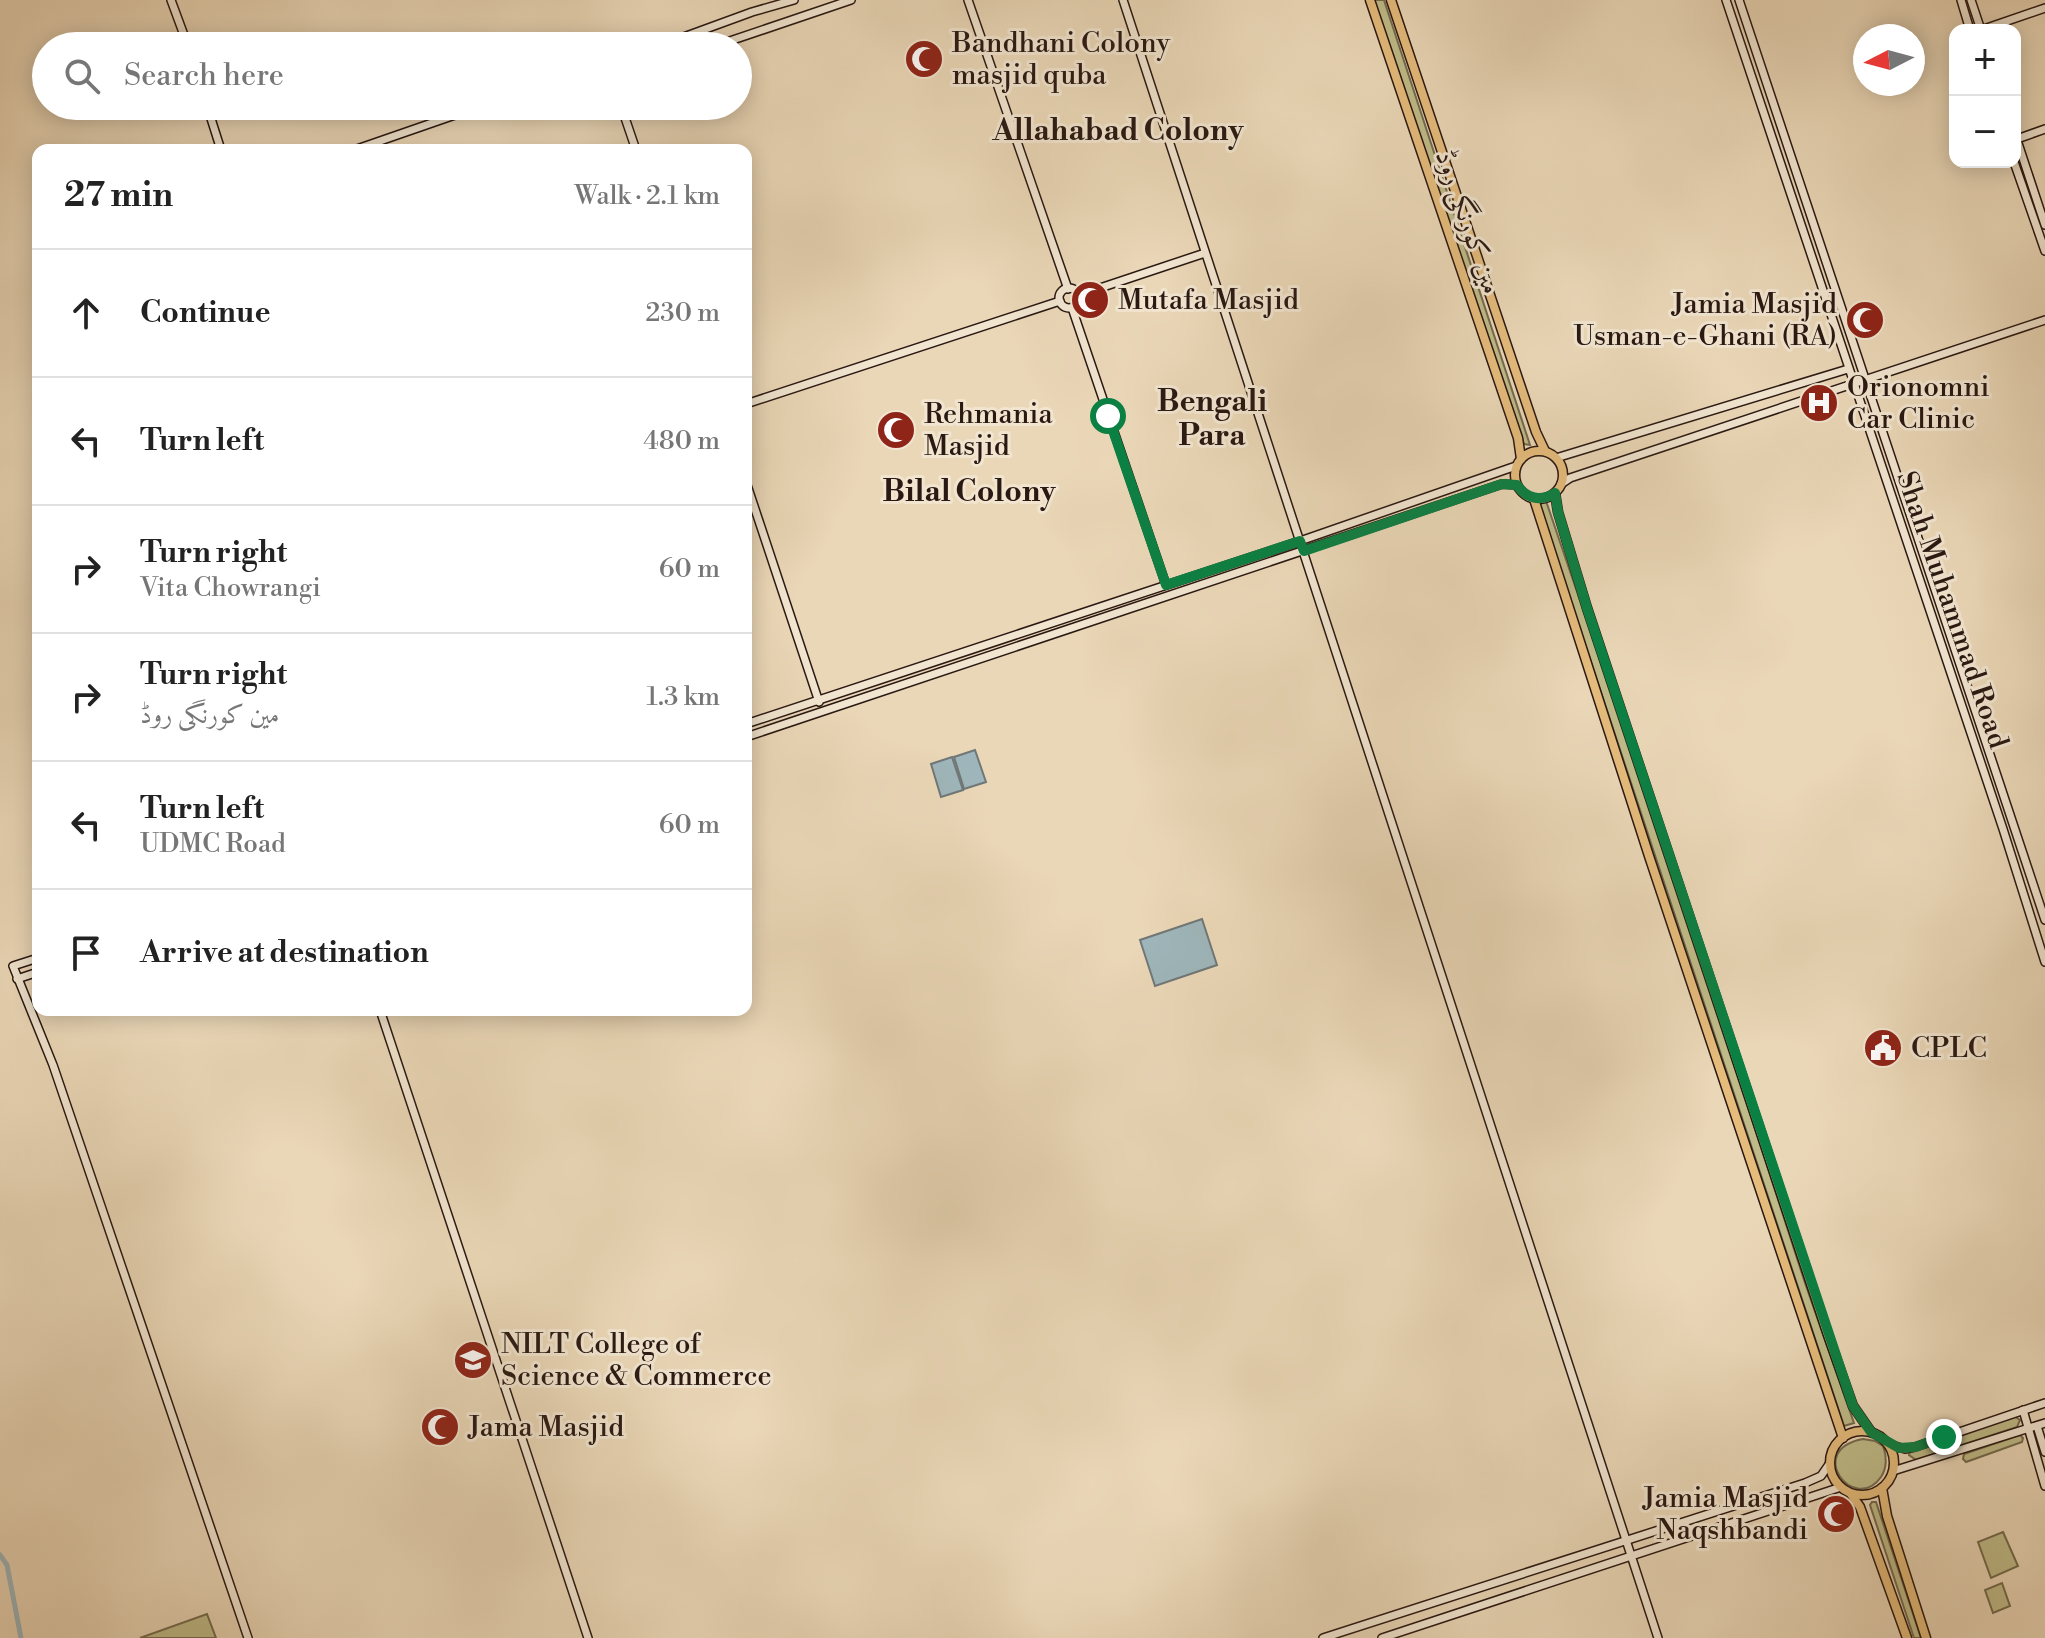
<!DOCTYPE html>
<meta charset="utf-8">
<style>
:root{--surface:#fff;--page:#f2f2f2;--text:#222;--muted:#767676;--line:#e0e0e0}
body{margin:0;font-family:"Libre Bodoni",Amiri,serif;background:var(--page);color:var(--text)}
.controls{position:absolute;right:24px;top:24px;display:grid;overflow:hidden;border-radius:16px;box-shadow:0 4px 20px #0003}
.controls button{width:72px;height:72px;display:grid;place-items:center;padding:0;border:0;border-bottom:2px solid var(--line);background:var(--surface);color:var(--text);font:40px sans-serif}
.compass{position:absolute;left:1853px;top:24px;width:72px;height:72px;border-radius:50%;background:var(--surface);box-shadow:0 4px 20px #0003;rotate:264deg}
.stop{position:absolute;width:24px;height:24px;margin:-18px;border:6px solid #0b8043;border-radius:50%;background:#fff}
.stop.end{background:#0b8043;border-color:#fff;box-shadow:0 2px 8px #0008}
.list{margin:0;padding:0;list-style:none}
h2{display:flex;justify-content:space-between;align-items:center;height:104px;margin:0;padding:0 32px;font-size:34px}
h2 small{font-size:26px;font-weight:400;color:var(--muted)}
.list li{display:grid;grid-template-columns:52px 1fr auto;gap:24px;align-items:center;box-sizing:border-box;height:128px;padding:0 32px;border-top:2px solid var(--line)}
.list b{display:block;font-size:30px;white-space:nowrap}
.list p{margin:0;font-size:26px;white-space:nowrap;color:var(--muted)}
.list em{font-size:26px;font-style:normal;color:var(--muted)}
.icon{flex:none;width:44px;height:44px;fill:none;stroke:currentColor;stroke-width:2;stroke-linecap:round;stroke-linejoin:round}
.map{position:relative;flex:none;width:2045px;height:1638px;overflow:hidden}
.search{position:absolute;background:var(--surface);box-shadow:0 4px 20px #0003;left:32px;top:32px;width:720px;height:88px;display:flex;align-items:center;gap:20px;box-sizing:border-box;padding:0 28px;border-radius:44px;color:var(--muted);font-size:30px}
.panel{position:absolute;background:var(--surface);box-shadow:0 4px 20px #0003;left:32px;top:144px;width:720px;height:872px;border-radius:16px}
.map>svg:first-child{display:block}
</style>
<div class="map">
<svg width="2045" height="1638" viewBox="0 0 2045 1638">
<rect width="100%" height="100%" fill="#ead7b7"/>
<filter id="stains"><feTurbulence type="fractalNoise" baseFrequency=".0025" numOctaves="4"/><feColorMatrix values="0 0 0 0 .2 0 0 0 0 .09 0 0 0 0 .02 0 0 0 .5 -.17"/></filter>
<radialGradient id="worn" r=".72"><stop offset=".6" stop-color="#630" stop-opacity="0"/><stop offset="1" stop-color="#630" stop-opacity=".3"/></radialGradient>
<g fill="#bfbc89" stroke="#746a4e" stroke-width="2">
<polygon points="1374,0 1384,0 1530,445 1524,444"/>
<polygon points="1546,501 1657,826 1805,1283 1854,1423 1844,1426 1539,505"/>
<polygon points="2014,1416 2020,1420 2017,1427 1916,1460 1909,1455 1910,1451"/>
<polygon points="2020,1435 2023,1438 2022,1442 1966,1462 1963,1459 1964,1454"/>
<path d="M1863 1439 1875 1441 1883 1446C1887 1456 1887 1468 1881 1477 1854 1515 1804 1450 1863 1439Z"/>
<polygon points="1872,1502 1876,1502 1921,1638 1914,1638 1870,1505"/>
<polygon points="2003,1532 2018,1566 1991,1578 1978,1542"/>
<polygon points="2002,1583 2010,1606 1993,1613 1985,1590"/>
<polygon points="207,1614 216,1638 140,1638"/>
</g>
<g fill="#9eb6bb" stroke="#707777" stroke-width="2">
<polygon points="975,750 986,782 964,789 954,757"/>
<polygon points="952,757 963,790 941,797 931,764"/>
<polygon points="1202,919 1217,965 1155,986 1140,940"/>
</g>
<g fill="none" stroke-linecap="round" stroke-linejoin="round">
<polyline stroke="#9eb6bb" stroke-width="5" points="0,1555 7,1565 21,1638"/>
<g stroke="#2a1812" stroke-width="10">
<g id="secondary">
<polyline points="171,0 188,46"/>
<polyline points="968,0 1068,289"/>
<polyline points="1123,0 1658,1638"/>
<polyline points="1726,0 2003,829 2045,962"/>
<polyline points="1739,0 2045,920"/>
<polyline points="1961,0 1970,30"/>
<polyline points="1971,0 1981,30"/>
<polyline points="1981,30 2045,8"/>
<polyline points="659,46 752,12 794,0"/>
<polyline points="715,46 851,0"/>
<polyline points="207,106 221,150"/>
<polyline points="621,106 636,150"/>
<polyline points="2015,134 2045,225"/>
<polyline points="2017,139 2045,129"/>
<polyline points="354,150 481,106"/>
<polyline points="2014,162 2045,251"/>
<circle cx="1069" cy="298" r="10"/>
<polyline points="1079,295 1205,253"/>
<polyline points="1072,308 1166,585"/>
<polyline points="746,404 1060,301"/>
<polyline points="1556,458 1848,369"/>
<polyline points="746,482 819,702"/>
<polyline points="1561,484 1570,478 2045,320"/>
<polyline points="746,724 1300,541 1516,466"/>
<polyline points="746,737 1502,484 1517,485"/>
<polyline points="38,958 13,966 53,1065 248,1638"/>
<polyline points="17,979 38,972"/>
<polyline points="380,1010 588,1638"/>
<polyline points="2023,1410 2045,1486"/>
<polyline points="2037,1426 2045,1452"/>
<polyline points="1888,1444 1905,1449 1915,1447 2045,1403"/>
<polyline points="1893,1471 2045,1423"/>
<polyline points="1323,1638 1805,1483 1821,1476 1830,1463"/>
<polyline points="1382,1638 1841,1487"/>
</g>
</g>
<g stroke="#2a1812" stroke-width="11">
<g id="primary">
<polyline points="1370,0 1518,438 1521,459"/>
<polyline points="1391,0 1536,432 1545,451"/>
<circle cx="1539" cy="475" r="24"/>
<polyline points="1555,493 1558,512 1587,608 1828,1335 1853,1406 1871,1432"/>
<polyline points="1534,499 1649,856 1843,1438"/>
<circle cx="1862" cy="1463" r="32"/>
<polyline points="1882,1488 1887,1516 1926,1638"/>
<polyline points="1851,1494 1860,1507 1907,1638"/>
</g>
</g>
<use href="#secondary" stroke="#f1e5d0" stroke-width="7"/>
<use href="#primary" stroke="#e5bc7c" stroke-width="8"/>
</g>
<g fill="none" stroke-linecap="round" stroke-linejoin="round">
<path stroke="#0b8043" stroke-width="10" d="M1108 416 1166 585 1300 541 1304 551 1502 484 1517 485C1527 499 1540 502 1555 493L1558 512 1587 608 1853 1406 1871 1432 1899 1448 1915 1447 1944 1437"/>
</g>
<defs>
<g id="mosque-disc" transform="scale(2)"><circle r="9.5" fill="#8f2418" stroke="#f1e5d0"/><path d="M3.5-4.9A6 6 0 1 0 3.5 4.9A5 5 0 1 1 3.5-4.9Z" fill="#fff"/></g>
<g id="hospital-disc" transform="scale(2)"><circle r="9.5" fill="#8f2418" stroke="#f1e5d0"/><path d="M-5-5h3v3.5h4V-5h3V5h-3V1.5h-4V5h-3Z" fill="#fff"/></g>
<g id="civic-disc" transform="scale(2)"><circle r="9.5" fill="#8f2418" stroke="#f1e5d0"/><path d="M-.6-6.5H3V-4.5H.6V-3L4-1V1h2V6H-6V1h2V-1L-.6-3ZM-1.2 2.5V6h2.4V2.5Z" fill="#fff"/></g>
<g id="university-disc" transform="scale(2)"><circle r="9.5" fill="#8f2418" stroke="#f1e5d0"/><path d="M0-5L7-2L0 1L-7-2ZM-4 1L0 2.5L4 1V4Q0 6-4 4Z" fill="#fff"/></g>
</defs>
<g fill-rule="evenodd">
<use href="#mosque-disc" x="924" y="59"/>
<use href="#mosque-disc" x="1090" y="300"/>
<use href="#mosque-disc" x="1865" y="320"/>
<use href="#hospital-disc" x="1819" y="403"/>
<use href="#mosque-disc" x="896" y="430"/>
<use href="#civic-disc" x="1883" y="1048"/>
<use href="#university-disc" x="473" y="1360"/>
<use href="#mosque-disc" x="440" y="1427"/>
<use href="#mosque-disc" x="1836" y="1514"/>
</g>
<g text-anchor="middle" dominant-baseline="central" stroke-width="6" stroke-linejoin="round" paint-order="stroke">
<g font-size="28" fill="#2a1812" stroke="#f1e5d0" text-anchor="start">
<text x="952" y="43">Bandhani Colony<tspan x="952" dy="32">masjid quba</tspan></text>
<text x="1118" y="300">Mutafa Masjid</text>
<text x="1837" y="304" text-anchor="end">Jamia Masjid<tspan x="1837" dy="32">Usman-e-Ghani (RA)</tspan></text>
<text x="1847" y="387">Orionomni<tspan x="1847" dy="32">Car Clinic</tspan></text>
<text x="924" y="414">Rehmania<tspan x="924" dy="32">Masjid</tspan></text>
<text x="1911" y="1048">CPLC</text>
<text x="501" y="1344">NILT College of<tspan x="501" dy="32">Science &amp; Commerce</tspan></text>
<text x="468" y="1427">Jama Masjid</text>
<text x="1808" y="1498" text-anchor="end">Jamia Masjid<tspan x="1808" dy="32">Naqshbandi</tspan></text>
</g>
<g font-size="28" fill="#2a1812" stroke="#f1e5d0">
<text transform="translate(1468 222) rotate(71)">مین کورنگی روڈ</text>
<text transform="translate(1952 610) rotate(71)">Shah Muhammad Road</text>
</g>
<g font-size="30" font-weight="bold" fill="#2a1812" stroke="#f1e5d0">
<text x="1118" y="131">Allahabad Colony</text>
<text x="1212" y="402">Bengali<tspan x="1212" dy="34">Para</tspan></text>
<text x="969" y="492">Bilal Colony</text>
</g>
</g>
<rect width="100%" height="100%" filter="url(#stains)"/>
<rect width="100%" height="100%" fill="url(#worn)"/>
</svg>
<div class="controls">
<button>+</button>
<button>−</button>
</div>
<svg class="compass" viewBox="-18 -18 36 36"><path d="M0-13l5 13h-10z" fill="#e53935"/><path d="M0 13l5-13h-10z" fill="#767676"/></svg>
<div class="stop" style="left:1108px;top:416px"></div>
<div class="stop end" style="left:1944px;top:1437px"></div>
<div class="search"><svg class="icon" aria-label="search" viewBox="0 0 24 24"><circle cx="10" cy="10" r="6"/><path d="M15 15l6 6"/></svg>Search here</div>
<section class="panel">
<h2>27 min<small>Walk · 2.1 km</small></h2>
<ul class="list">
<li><svg class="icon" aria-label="ahead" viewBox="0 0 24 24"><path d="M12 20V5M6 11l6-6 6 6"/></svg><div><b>Continue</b></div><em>230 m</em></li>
<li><svg class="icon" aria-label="left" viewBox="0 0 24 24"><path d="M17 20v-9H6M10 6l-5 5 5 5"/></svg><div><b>Turn left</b></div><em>480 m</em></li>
<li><svg class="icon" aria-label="right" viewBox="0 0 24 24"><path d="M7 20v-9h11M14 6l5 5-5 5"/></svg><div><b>Turn right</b><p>Vita Chowrangi</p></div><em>60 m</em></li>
<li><svg class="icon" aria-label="right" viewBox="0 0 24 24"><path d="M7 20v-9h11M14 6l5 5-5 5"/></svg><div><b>Turn right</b><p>مین کورنگی روڈ</p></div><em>1.3 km</em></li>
<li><svg class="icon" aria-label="left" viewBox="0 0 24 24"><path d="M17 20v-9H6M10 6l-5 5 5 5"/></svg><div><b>Turn left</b><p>UDMC Road</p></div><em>60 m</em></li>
<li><svg class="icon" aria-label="arrive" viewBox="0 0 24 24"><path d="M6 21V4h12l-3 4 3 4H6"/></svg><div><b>Arrive at destination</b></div></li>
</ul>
</section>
</div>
